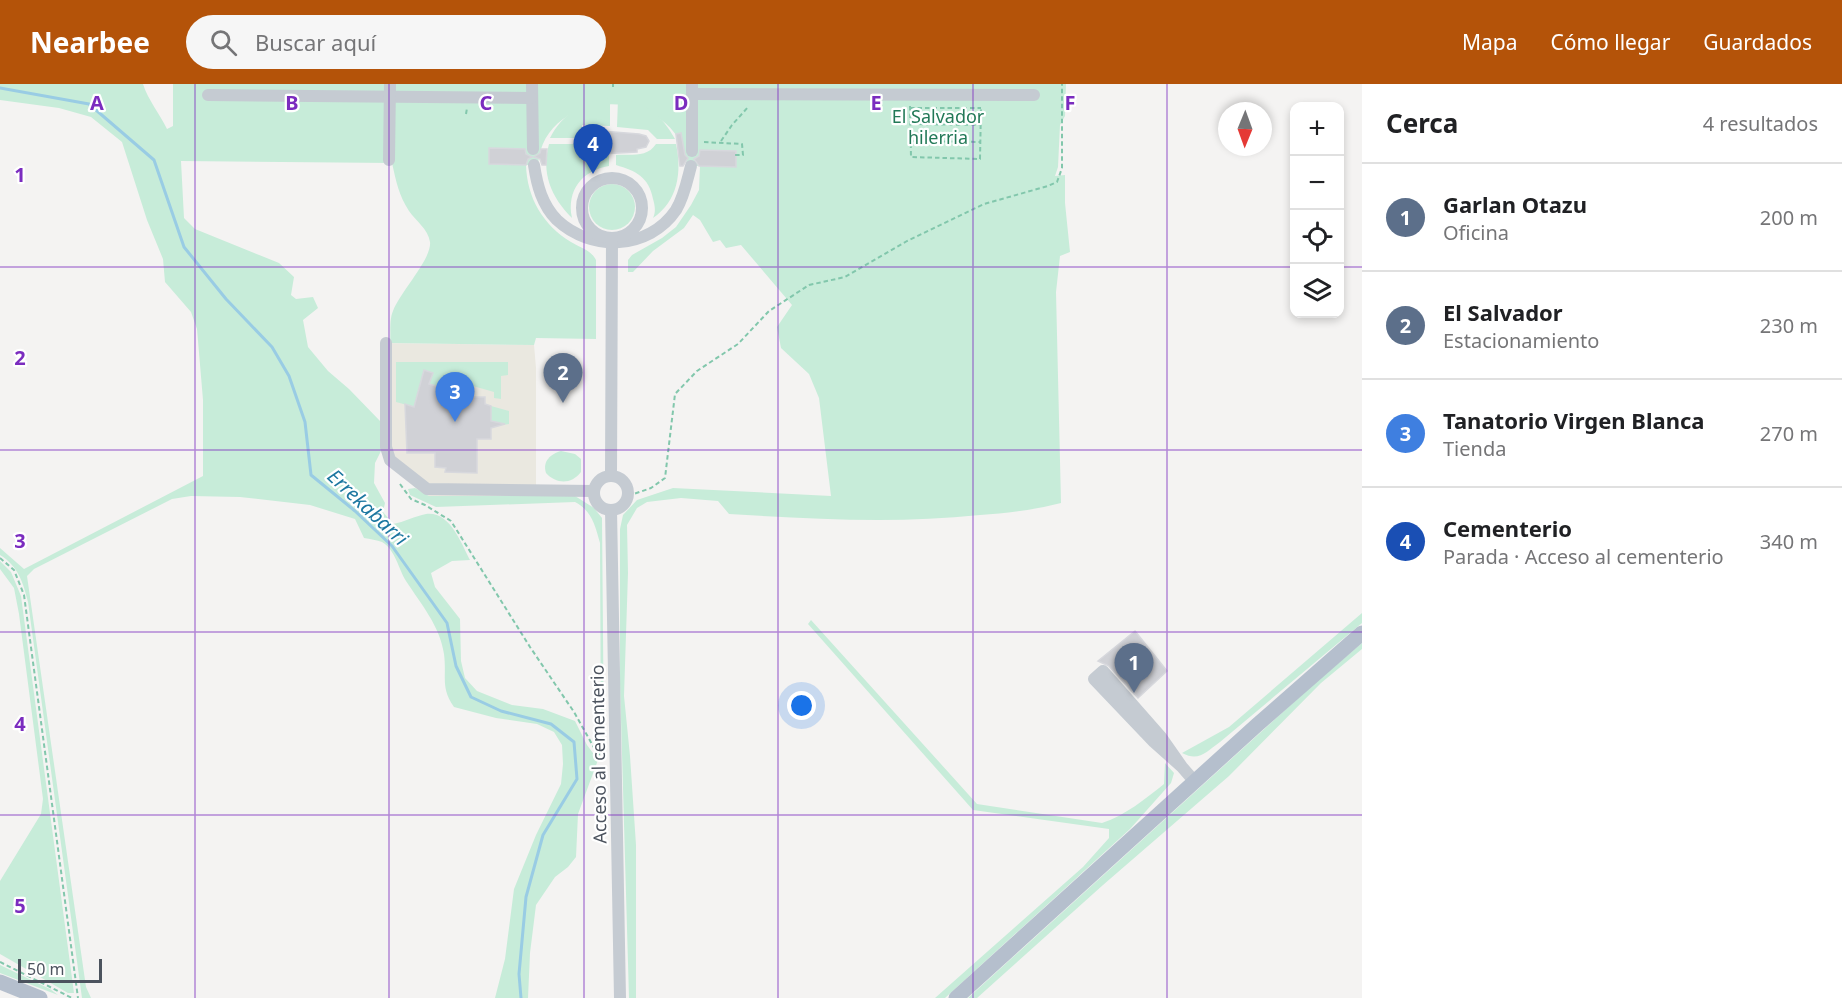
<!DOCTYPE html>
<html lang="es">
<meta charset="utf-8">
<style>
:root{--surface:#fff;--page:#f6f6f6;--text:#202124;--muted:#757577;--line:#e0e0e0;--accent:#b45309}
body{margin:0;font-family:"Noto Sans",sans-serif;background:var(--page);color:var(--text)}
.controls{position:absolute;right:18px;top:18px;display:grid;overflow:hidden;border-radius:12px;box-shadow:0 3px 9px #0003}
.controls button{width:54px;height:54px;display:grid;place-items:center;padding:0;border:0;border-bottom:2px solid var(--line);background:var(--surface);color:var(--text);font:30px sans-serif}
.compass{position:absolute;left:1218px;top:18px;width:54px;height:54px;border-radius:50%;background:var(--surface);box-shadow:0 3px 9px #0003;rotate:181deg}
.scale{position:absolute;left:18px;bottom:15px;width:84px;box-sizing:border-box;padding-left:6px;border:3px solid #4c535e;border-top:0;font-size:16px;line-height:21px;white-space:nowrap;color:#4c535e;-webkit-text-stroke:4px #fff;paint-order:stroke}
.you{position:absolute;left:802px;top:622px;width:21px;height:21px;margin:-15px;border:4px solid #fff;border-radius:50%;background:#1a73e8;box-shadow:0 0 0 9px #1a73e833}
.badge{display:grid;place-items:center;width:39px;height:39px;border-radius:50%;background:var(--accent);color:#fff;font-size:20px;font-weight:700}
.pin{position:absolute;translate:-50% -50px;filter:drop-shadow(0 2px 3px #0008)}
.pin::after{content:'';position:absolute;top:32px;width:21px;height:18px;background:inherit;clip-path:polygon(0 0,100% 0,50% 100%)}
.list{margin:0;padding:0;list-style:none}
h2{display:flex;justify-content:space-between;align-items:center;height:78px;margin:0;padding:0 24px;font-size:26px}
h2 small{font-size:20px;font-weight:400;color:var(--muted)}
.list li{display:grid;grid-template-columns:39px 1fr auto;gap:18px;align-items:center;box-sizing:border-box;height:108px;padding:0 24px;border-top:2px solid var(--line)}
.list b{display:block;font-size:22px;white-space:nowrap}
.list p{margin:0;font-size:20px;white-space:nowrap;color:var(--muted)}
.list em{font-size:20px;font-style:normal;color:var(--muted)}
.icon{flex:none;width:33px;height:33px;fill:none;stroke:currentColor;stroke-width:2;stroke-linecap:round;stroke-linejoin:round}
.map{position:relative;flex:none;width:1362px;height:914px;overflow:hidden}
header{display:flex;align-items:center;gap:36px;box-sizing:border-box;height:84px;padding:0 30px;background:var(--accent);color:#fff}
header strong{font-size:28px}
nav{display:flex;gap:33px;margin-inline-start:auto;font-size:21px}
.search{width:420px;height:54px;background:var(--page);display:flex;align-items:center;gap:15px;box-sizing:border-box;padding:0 21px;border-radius:33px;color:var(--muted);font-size:22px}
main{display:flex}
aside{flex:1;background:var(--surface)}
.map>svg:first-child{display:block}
</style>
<header>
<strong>Nearbee</strong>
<div class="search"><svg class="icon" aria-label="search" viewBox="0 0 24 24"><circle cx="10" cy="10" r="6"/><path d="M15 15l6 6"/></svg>Buscar aquí</div>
<nav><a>Mapa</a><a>Cómo llegar</a><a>Guardados</a></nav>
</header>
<main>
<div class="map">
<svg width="1362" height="914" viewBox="0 0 1362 914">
<rect width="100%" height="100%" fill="#f4f3f2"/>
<polygon fill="#eae8e0" points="381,259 534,261 536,284 536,412 429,412 420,408 386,377"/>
<g fill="#c7ecd9">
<path d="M0 0H143C148 16 160 30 167 45L173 42V0H1066L1065 32 1060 41 1058 83 1055 92 1065 91V119L1070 168 1060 172 1056 208 1061 419C1034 426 1008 429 980 431 894 440 815 435 729 430L718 417 681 414 647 418 637 424 627 441 628 489 624 612 630 672 636 761V914H629L620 600V445L623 431 637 416 673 404 831 412 819 314 809 290 781 264 777 243 792 221 741 161 726 164 720 156 713 158 700 136 693 131 684 144 653 167 633 188H628V176L632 171 662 154 676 143 691 121 699 106 700 82H687C679 0 544 0 538 81H526C527 114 543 141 571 158 581 164 591 166 596 176V255L536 254 534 261 390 259C391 249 389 236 393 227 400 208 432 175 430 158 428 145 416 137 409 127 399 112 396 97 392 79L181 77 184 134 195 145 279 179 294 193 291 211 296 215 313 213 318 224 303 236 308 263 328 287 349 305 381 338V367L375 379 374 399 385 419 383 428 393 440C404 438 415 432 426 430 450 427 461 459 470 476L452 477 431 489 435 503 460 535 461 577 465 594 477 607 512 621 543 625 575 637 587 661 598 676 578 730 576 773 568 783 555 793 536 821 530 869 528 914H495L505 875 514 805 536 751 561 700 563 680 562 661 554 648 537 640 496 634 454 623C440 603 447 593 444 570 440 542 421 520 406 497 399 486 395 465 382 458 377 456 370 455 364 454L355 435 310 421 240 413 191 412 172 415 34 485 27 492 86 903 91 914H82L28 518C23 498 18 482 0 471V464L24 485 203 392V316L197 245 191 228 165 198 163 175 147 136 122 58 91 33 59 24 0 16Z"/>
<path d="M610 14V42L582 41 581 54H550C562 30 584 17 610 14Z"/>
<path d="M618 15C645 18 662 31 675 55H657L648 46 617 43Z"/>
<path d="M549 60H580V73L609 71V82C583 86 566 106 572 134 551 113 541 89 549 60Z"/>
<path d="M656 60H676C682 88 678 117 653 134 656 128 655 122 653 115 649 93 636 87 616 81V71C631 70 647 74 656 60Z"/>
<circle cx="612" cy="123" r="23"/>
<polygon points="396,278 508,278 508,291 501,292 501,315 494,314 494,308 445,294 441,305 429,301 432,289 424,286 416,316 424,318 429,327 396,318"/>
<polygon points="491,322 509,327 509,340 503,341 491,337"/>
<path d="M561 367 575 370 581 375V388C571 401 556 400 546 389 542 377 551 370 561 367Z"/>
<path d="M415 404 429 412H575L594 424 602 434 604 668 601 667 600 459C595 441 592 427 575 418L436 423 410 411 408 405Z"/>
<polygon points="0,477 11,488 21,512 74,909 68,909 0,870 0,797 41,730 43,715 19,530 14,504 0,485"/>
<path d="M1362 529V539L1220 658C1206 668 1199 678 1182 669L1229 643Z"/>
<path d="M811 536 977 720 1102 739C1126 731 1145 715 1164 700L1165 679 1174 689 1171 699 1130 745 945 914H935L1083 783 1109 754V745L973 726 808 540Z"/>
<polygon points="1362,559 1362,565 1321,599 1229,692 1103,801 977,914 968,914 1315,599"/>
<polygon points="0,881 50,905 58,911 0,889"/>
</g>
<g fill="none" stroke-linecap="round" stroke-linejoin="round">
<polyline stroke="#99cce4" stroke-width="3" points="0,4 89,20 154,76 184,163 226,215 272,263 289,292 305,338 311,391 355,427 392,462 447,539 456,582 471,613 501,627 551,640 574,658 577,695 543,751 526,813 519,890 521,914"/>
</g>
<g fill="#d0d1d6" stroke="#d7d8dd" stroke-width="1.5">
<polygon points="589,46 639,50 646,52 649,57 646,63 637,65 637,68 583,71 587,48"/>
<polygon points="681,49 685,71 688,74 683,82 680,82 676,50"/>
<polygon points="489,64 525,65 526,70 532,73 528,75 526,81 489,80"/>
<polygon points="541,65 547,65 546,81 542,81 540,75 534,73 540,69"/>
<polygon points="700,66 736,67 736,83 699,82 694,75 699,72"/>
<polygon points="424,286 433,289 429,300 474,313 485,313 485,320 491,322 491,337 505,340 491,344 491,355 477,355 477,389 445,388 446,384 435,383 435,369 407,369 405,320 414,323"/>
<polygon points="1135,547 1167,587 1138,614 1109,582 1098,577"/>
</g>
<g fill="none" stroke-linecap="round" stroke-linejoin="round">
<g stroke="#82c7ac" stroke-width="2" stroke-dasharray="4.5 3" stroke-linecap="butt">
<polyline points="613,3 613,0"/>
<polyline points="910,22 911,73 980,75 981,23"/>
<polyline points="910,24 981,24"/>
<polyline points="466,30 467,24"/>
<polyline points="911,40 981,41"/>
<polyline points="721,57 732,41 749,22"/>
<polyline points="911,57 980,58"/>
<polyline points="704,58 742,60 743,71 734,71"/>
<polyline points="400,400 411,415 425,421 451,437 530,563 574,628 597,669 605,673"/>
<polyline points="628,412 651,404 665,394 675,310 697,287 738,260 769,227 809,201 845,193 907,157 984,120 1048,102 1057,98 1062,84 1062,0"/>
<polyline points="0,474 14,486 24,511 78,914"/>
<polyline points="0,878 72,914"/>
</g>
<g stroke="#c5cbd2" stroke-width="12">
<polyline points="532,0 533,65"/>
<polyline points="692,10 1034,11"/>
<polyline points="208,11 531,14"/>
<polyline points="692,67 692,0"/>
<polyline points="389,76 390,0"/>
<path d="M534 81C537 101 542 121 557 136 591 168 649 166 676 126 684 113 687 97 691 82"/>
<circle cx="612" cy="124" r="30"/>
<polyline points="386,259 386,363 390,376 427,405 593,407"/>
<polyline points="611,391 612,154"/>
<circle cx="611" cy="409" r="17"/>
<polyline points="611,426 620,914"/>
<polyline points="1182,683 1161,653 1103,587 1094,595 1154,658 1182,683 1195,698"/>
</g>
<g stroke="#b5bfcd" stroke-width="15">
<polyline points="0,898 40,914"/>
<polyline points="956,914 1257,641 1362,549"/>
</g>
</g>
<path fill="none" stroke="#7b2cbf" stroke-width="1.5" stroke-opacity="0.55" d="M195 0V914M389 0V914M584 0V914M778 0V914M973 0V914M1167 0V914M0 183H1294M1340 183H1362M0 366H1362M0 548H1362M0 731H1362"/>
<g text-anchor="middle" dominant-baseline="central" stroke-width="4.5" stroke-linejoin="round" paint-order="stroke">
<g font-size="18" fill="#227957" stroke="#fff">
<text x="938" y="32">El Salvador<tspan x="938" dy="21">hilerria</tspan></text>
</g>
<g font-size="18" fill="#4c535e" stroke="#fff">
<text transform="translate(598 670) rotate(-91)">Acceso al cementerio</text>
</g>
<g font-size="20" font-style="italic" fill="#1c77a0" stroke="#fff">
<text transform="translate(368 423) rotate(43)">Errekabarri</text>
</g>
</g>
<g font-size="20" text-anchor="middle" font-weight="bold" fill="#7b2cbf" stroke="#fff" stroke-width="4.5" stroke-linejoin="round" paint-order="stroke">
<text x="97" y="26">A</text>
<text x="292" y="26">B</text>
<text x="486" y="26">C</text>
<text x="681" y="26">D</text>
<text x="876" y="26">E</text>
<text x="1070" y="26">F</text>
<text x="20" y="98">1</text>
<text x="20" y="281">2</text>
<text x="20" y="464">3</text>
<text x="20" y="647">4</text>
<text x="20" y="829">5</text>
</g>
</svg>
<div class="controls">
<button>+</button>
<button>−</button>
<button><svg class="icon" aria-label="locate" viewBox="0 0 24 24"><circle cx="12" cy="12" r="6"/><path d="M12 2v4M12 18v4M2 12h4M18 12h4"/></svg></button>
<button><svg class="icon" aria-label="layers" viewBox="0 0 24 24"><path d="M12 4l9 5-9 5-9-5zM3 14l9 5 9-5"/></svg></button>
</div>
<svg class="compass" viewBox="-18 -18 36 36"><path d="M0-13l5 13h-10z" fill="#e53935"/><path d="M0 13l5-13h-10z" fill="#757577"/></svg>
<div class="scale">50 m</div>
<div class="you"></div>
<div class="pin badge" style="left:1134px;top:609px;background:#5c6f8a">1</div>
<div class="pin badge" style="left:563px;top:319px;background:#5c6f8a">2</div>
<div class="pin badge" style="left:455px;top:338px;background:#3f7fe0">3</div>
<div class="pin badge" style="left:593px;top:90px;background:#1a4fb4">4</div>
</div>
<aside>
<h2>Cerca<small>4 resultados</small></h2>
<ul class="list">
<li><span class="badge" style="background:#5c6f8a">1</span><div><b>Garlan Otazu</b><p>Oficina</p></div><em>200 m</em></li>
<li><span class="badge" style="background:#5c6f8a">2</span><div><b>El Salvador</b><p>Estacionamiento</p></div><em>230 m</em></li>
<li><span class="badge" style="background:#3f7fe0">3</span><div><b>Tanatorio Virgen Blanca</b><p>Tienda</p></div><em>270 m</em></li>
<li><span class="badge" style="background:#1a4fb4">4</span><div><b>Cementerio</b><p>Parada · Acceso al cementerio</p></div><em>340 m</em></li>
</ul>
</aside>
</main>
